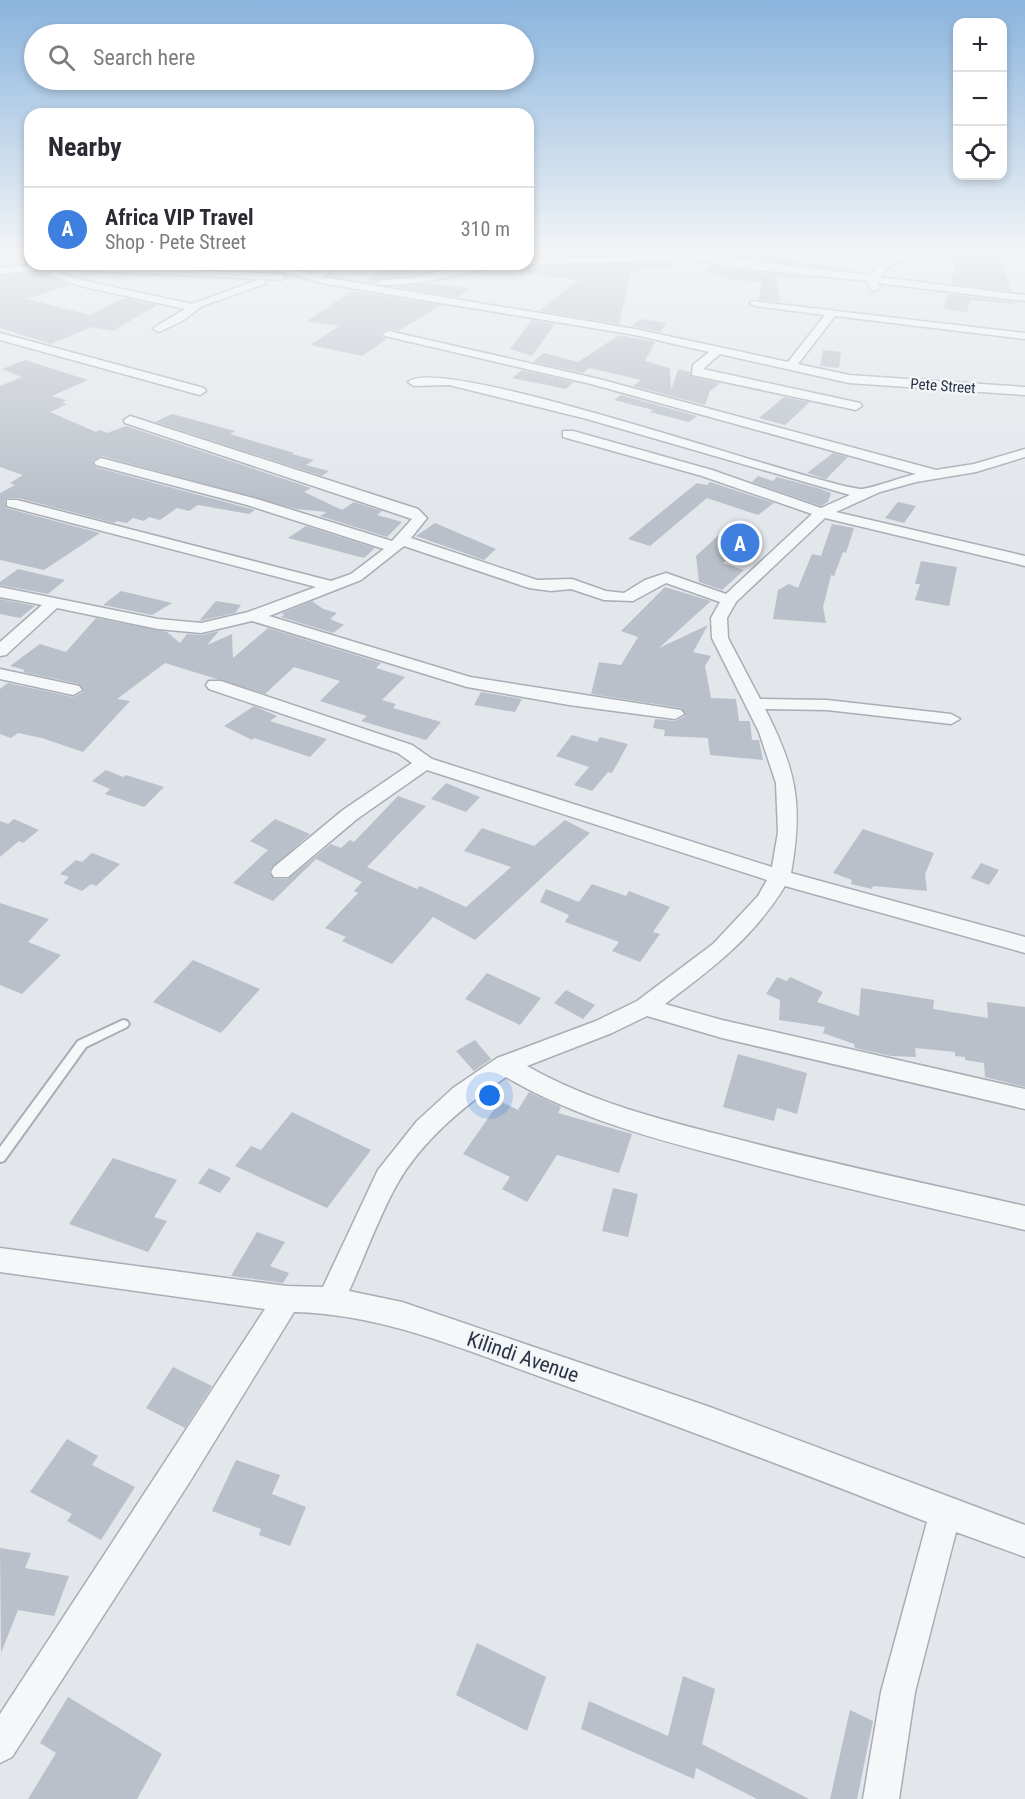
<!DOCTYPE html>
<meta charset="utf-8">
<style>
:root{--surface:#fff;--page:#f7f7f7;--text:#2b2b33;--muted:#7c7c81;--line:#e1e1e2;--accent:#0f766e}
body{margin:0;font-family:"Roboto Condensed",sans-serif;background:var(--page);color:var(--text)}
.controls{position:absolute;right:18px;top:18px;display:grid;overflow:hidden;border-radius:12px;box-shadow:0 3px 9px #0003}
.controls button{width:54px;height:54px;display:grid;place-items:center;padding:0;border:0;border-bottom:2px solid var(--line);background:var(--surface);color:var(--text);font:30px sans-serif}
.you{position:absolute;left:490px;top:1096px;width:21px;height:21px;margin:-15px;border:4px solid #fff;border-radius:50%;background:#1a73e8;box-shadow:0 0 0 9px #1a73e833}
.badge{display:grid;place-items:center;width:39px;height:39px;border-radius:50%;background:var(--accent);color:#fff;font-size:20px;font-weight:700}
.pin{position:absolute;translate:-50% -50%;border:3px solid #fff;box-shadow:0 2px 6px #0006}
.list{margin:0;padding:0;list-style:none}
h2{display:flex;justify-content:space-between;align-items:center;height:78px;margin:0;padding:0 24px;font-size:26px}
h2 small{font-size:20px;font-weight:400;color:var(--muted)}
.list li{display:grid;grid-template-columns:39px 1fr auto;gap:18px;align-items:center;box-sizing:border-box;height:84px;padding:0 24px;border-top:2px solid var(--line)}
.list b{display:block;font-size:22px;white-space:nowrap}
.list p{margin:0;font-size:20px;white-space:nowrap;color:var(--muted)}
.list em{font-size:20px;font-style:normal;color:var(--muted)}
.icon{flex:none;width:33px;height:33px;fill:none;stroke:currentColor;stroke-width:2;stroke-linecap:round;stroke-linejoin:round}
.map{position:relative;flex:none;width:1025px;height:1799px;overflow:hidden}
.search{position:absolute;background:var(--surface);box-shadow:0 3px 9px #0003;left:24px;top:24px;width:510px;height:66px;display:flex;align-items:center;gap:15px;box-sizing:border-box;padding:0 21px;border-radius:33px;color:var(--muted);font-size:22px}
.panel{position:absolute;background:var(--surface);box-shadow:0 3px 9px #0003;left:24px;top:108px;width:510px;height:162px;border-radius:18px}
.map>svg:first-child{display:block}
</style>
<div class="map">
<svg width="1025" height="1799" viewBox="0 0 1025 1799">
<rect width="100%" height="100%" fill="#e3e6eb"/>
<g fill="#bac0c9">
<polygon points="535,248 656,248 657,251 662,251 531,256"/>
<polygon points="770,248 772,248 774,257 846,270 726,256 733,251 768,256"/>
<polygon points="934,248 998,248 1011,291 950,283 956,262 959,262 934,259"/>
<polygon points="670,261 670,269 642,268 640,271 631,271 619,324 539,311 578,280 521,273 526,264 642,264"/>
<polygon points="390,265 416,274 381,278 374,283 365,282"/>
<polygon points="706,265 730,269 827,279 777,277 780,302 758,300 762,282 734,280 705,271"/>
<polygon points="42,272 70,285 27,299 90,315 124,298 157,305 113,331 92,327 51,344 0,328 0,276"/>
<polygon points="432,283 471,289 457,297 396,287"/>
<polygon points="352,291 442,305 398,331 390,329 382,332 381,336 387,339 362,356 310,345 339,326 307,321"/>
<polygon points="947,294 1014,302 1015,304 970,300 967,312 944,309"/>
<polygon points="642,319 666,323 661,332 632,326"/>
<polygon points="532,320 555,324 532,356 510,349"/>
<polygon points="619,335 655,342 645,361 670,368 671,390 678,369 690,372 692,377 720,383 710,391 705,405 633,386 641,380 589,368 583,373 533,362 544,353 578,362"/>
<polygon points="823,350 841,352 839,368 820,366"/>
<polygon points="25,360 88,380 52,396 66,400 62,403 67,404 50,412 96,432 100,430 107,433 126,426 138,430 311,488 304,492 342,510 354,502 382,511 377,515 402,522 387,537 320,516 327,512 296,509 102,456 92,461 95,467 255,510 249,514 198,505 189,511 177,508 160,520 149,517 144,521 133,518 127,523 117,521 114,523 18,498 7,498 5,500 6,508 100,533 44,570 0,560 0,493 15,485 10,483 23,475 0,467 0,386 22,377 2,369"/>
<polygon points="522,370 573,382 566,389 512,378"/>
<polygon points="621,395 697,416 689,422 650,412 653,410 614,400"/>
<polygon points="784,397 810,402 785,425 759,418"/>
<polygon points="172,414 235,431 230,434 294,453 292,454 314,460 306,465 329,471 322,476 155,422"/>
<polygon points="833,453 848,457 826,479 807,473"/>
<polygon points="758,476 773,481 777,477 818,488 831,493 828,502 821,506 752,482"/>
<polygon points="710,482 774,503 758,515 707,498 650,546 628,539 697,483 707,485"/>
<polygon points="898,502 916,506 904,523 885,518"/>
<polygon points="435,523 496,549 484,560 416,536"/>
<polygon points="832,524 854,528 846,553 843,552 834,576 831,575 823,607 826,623 773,619 778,590 789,584 798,588 812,554 821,556"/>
<polygon points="306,526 375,548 364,558 288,538"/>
<polygon points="720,534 746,543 723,563 744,570 722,590 699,582 696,556"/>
<polygon points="921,561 957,567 949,606 915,600 920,584 915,584"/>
<polygon points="18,569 65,580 48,594 0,585 0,582"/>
<polygon points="665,587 711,601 659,648 708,625 693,652 711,656 705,666 711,698 736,699 739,721 750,721 752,740 759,740 763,760 710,755 708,738 664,736 665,730 653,728 655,719 675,721 685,716 681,708 591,694 599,662 621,665 638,637 621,631"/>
<polygon points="121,591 172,603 152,615 103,605"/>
<polygon points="0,599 35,606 20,618 0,614"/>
<polygon points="216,601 241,605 235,613 199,621"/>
<polygon points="312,601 323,609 337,613 330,619 344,625 333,633 281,617 284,615 282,613"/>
<polygon points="96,618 167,632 180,643 187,634 202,635 219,631 207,645 232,634 233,658 268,628 381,663 376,668 405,677 382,700 396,704 393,708 441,722 426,740 361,721 367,716 320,701 340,681 294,667 265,694 165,663 117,699 130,701 83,752 42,738 18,733 11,738 0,734 0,689 8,683 73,697 83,692 79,684 23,672 25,670 10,666 40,644 66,652"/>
<polygon points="481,692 522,699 515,712 474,705"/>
<polygon points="254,706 277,716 270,721 327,739 310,757 254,738 252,740 224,726"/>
<polygon points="572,735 597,742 600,737 628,744 612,773 608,772 592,791 574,785 589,767 556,756"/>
<polygon points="106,770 123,777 126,775 164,787 144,807 105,794 110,789 92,781"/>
<polygon points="446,783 480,797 466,812 431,799"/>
<polygon points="398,796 426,806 367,867 417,889 420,886 466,907 511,867 464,851 482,828 534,846 565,820 590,833 475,940 433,917 392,964 342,941 346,937 325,928 358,893 354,891 362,882 316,859 273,901 233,883 268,850 250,841 275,819 310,834 269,871 274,879 288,879 331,844 341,848 350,840 354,842"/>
<polygon points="14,819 39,830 23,843 19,841 0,857 0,821 8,824"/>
<polygon points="863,829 934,853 925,874 927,891 873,886 872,889 851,884 852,880 833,873"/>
<polygon points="92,853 120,864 96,886 91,884 82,891 63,883 69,877 60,874 76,860 82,862"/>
<polygon points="981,863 999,870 989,885 971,878"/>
<polygon points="592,884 626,896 629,891 670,907 653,932 660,934 640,962 612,951 619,942 565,922 569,915 540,902 546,889 579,902"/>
<polygon points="0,903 49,919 28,942 61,955 22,994 0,985"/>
<polygon points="193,960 260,989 221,1033 153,1002"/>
<polygon points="487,973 541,998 520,1025 465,999"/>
<polygon points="777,977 787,981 790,977 823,992 817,1002 859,1016 861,988 934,1000 933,1009 988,1018 987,1002 1025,1007 1025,1087 985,1077 984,1063 965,1060 965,1057 955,1056 955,1052 915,1048 916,1057 891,1056 855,1048 854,1044 823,1033 825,1027 779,1020 780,1000 766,994"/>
<polygon points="566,990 595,1005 583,1019 554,1003"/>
<polygon points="475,1040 491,1059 474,1071 456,1051"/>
<polygon points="738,1054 807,1073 797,1114 777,1108 774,1121 723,1107"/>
<polygon points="529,1092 561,1107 558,1113 632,1134 619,1173 557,1155 527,1202 502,1189 510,1177 463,1154 500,1101 518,1110"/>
<polygon points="292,1112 371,1150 327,1208 235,1166 251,1146 261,1150"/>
<polygon points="113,1158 177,1180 154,1217 167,1221 148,1252 69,1224"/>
<polygon points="209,1168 231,1178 220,1193 198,1183"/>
<polygon points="613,1188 638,1194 628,1237 602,1231"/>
<polygon points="257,1232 285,1242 270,1266 289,1273 283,1283 231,1276"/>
<polygon points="173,1367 212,1386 185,1428 146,1408"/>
<polygon points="67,1439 98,1456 92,1465 135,1487 101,1540 67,1521 72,1514 30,1492"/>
<polygon points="236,1460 280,1475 272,1494 306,1507 290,1546 259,1535 261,1529 212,1511"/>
<polygon points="0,1548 31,1553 25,1568 69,1576 54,1616 18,1610 1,1653"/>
<polygon points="477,1643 546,1677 527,1731 456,1695"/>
<polygon points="683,1676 715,1689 702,1744 809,1799 757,1799 696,1768 694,1779 581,1729 589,1701 668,1736"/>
<polygon points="68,1697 162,1754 137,1799 28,1799 56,1753 40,1743"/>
<polygon points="850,1710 873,1721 857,1799 830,1799"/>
</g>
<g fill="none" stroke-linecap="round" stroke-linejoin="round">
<g stroke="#a8adb6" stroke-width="4">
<polygon id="service" points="123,1020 127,1021 129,1024 127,1027 86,1047 4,1161 0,1162 0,1147 78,1041"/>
</g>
<g stroke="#a8adb6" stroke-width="3">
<g id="minor">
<polygon points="698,249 703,252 697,255 870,275 880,264 901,253 906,256 905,258 888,268 880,277 1025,295 1025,301 878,283 880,288 875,291 871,290 867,281 730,267 680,257 642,262 528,264 528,258 642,256"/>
<polygon points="42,264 281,274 286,277 281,280 263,279 266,282 265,284 202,306 184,320 159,332 153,329 155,327 185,309 80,286 48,274 53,271 86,281 192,304 260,279 54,269 0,274 0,268"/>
<polygon points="255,264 272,264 312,274 331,264 344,264 323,277 635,329 788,362 825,315 755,306 750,303 751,301 1025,333 1025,339 835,316 798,364 849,375 1025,387 1025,395 849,383 720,354 703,369 860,403 862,406 856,410 692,375 693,365 709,352 635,335 326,284"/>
<path d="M475 264H495C484 273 386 291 376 283L381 280 408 278Z"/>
<path d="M389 331 599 379 936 470 974 464 1025 449V457L976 472 916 482 880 492 836 512 1025 556V566L825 518 736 602 727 618 728 638 760 699 827 700 951 714 960 719 951 724 827 710 765 709C797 771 803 805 791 873L1025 937V953L785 886C753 938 713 968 665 1004L722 1020 1025 1089V1109L722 1038 647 1016 612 1033 527 1066C592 1103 666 1121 737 1139 833 1164 929 1184 1025 1206V1230C927 1207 829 1185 732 1159 655 1139 576 1118 506 1077 464 1106 421 1141 396 1186 378 1219 365 1256 349 1291L402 1302 707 1406 1025 1525V1557L956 1532 915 1692 899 1799H863L881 1692 927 1522C800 1472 672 1424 544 1378 462 1349 382 1314 294 1312L189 1483 12 1757 0 1763V1714L265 1309 0 1272V1248L287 1286 323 1287 378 1170 417 1121 453 1088 497 1058 596 1021 637 1001 713 944 758 896 767 880 427 770 357 819 288 877H274L271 872 274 867 343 810 412 763 398 753 209 689 206 685 209 681H221L412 745 432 759 772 867 778 832 776 783 759 732 712 638 711 618 720 602 666 583 633 601 604 600 571 589 551 591 529 588 404 546 361 580 269 616 470 677 681 710 684 714 675 719 569 705 467 687 252 621 201 633 158 629 57 608 6 655 0 656V642L42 605 0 597V587L158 619 201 623 248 612 316 587 7 506V500H17L331 581 351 574 384 549 247 505 96 465 94 462 101 458 257 499 392 541 412 519 125 423 124 420 130 416 418 509 427 518 411 538 537 580 572 579 606 591 624 593 645 580 666 573 726 594 812 514 702 476 563 437V431H573L712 470 821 508 850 495 587 419 449 385 414 386 408 382C440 352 797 480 860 489 868 490 905 476 916 474L591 384 385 336 383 334Z"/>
<polygon points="0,333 204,388 206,391 200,395 196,394 0,340"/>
<polygon points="0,669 79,686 82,690 73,695 0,679"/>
</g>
</g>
<use href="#service" fill="#f6f7f9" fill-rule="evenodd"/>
<use href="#minor" fill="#f6f7f9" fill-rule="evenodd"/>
</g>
<linearGradient id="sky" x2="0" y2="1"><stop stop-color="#8ab4dd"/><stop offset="0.5" stop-color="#f2f4f6"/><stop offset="1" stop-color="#f2f4f6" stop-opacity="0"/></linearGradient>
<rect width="1025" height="500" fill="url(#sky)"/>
<g text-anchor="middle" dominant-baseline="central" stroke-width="5" stroke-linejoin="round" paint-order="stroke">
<g font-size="15" fill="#2a3444" stroke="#f3f5f8">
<text transform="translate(943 386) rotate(4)">Pete Street</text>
</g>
<g font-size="21" fill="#2a3444" stroke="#f3f5f8">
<text transform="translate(523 1357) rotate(19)">Kilindi Avenue</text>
</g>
</g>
</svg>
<div class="controls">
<button>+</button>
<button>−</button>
<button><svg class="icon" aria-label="locate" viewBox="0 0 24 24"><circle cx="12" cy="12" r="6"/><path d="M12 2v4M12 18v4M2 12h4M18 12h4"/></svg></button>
</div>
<div class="you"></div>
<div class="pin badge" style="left:740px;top:543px;background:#3f7fe0">A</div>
<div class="search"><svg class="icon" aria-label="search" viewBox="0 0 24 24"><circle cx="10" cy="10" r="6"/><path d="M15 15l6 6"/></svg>Search here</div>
<section class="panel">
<h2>Nearby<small></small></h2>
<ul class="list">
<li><span class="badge" style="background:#3f7fe0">A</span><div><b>Africa VIP Travel</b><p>Shop · Pete Street</p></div><em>310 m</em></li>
</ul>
</section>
</div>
